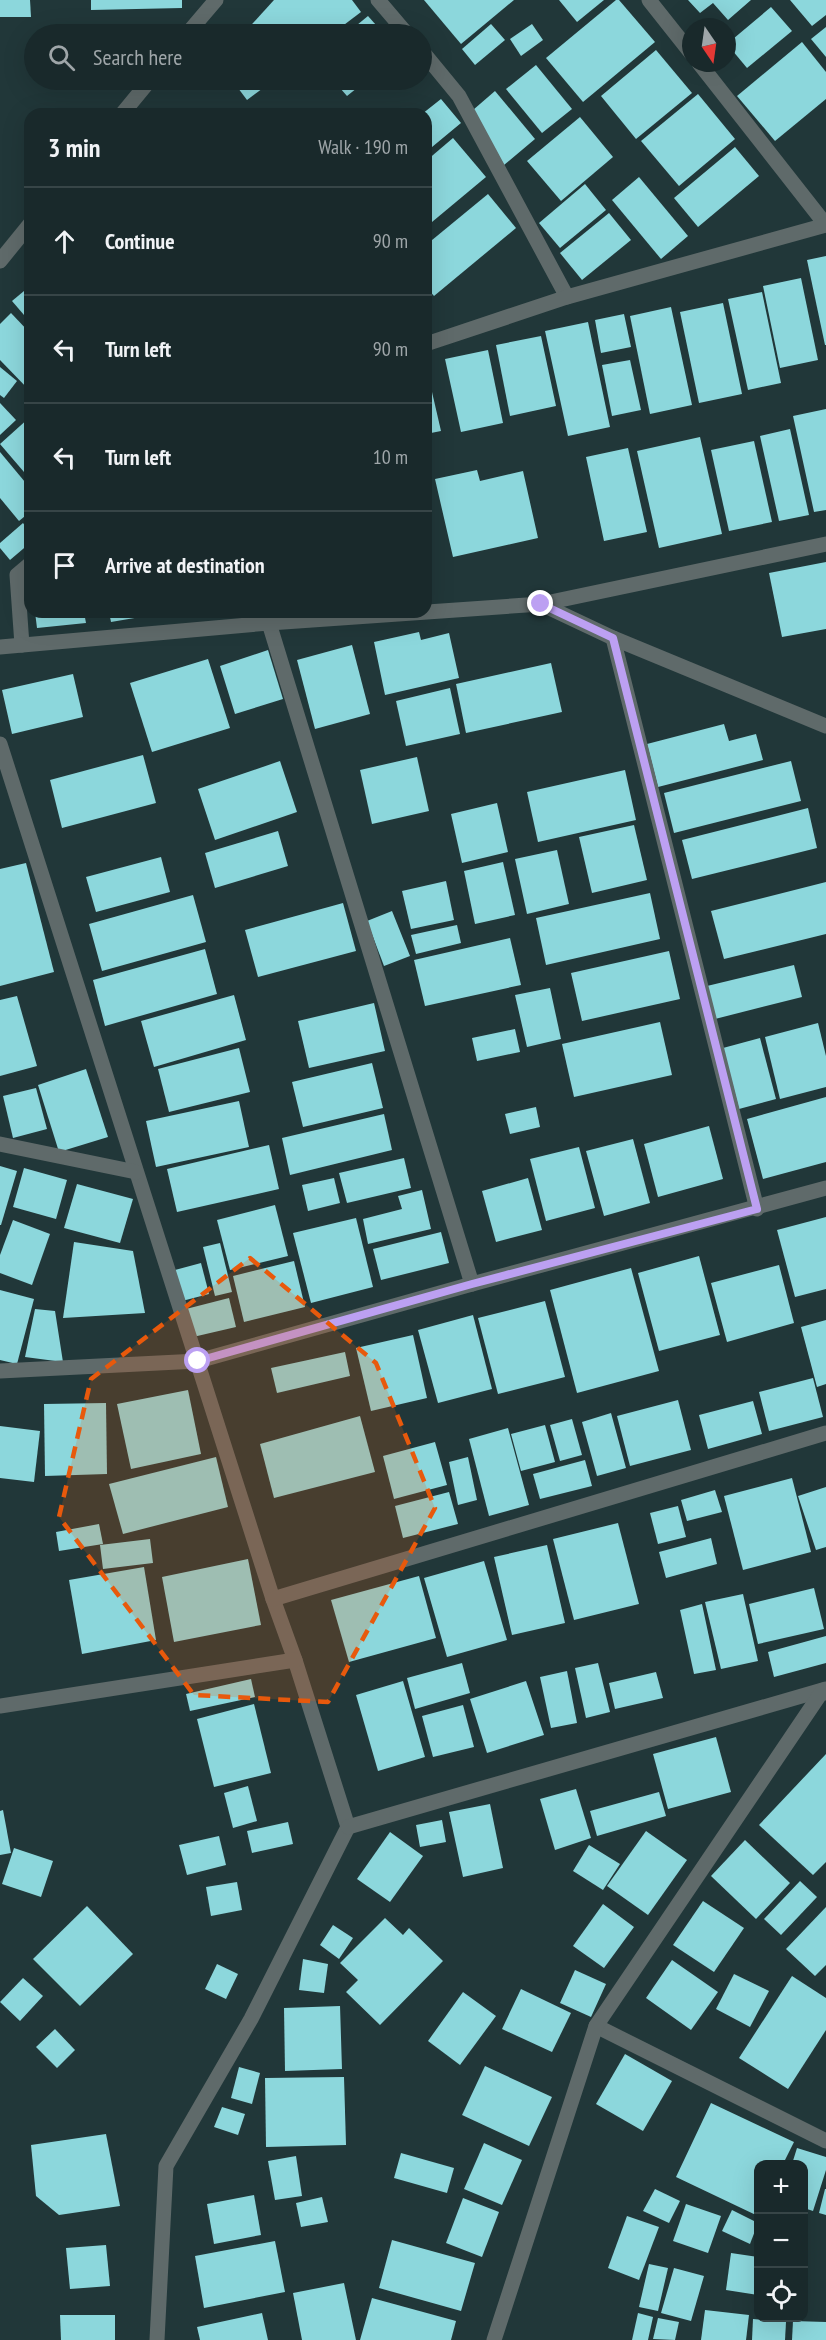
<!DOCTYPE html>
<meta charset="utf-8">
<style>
:root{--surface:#19292b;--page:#263537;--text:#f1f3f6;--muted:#9fa6a9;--line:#374547}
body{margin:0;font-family:"PT Sans Narrow",sans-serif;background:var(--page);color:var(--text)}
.controls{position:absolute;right:18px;bottom:18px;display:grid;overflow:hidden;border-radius:12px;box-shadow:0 6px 24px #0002}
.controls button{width:54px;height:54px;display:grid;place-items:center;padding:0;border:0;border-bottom:2px solid var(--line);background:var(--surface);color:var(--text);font:30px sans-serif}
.compass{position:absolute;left:682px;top:18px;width:54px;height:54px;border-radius:50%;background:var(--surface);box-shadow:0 6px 24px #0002;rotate:167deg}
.stop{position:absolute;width:18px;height:18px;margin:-14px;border:4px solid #bca0f2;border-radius:50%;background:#fff}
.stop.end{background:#bca0f2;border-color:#fff;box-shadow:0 2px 6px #0008}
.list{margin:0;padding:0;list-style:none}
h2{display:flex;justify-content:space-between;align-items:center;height:78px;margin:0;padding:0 24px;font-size:26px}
h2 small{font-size:20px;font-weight:400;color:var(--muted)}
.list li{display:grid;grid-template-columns:39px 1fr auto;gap:18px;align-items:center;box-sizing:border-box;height:108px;padding:0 24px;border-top:2px solid var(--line)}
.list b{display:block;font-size:22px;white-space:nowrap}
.list em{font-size:20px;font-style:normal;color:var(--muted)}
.icon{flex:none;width:33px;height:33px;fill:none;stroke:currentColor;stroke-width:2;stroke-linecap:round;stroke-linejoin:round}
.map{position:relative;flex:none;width:826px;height:2340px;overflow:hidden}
.search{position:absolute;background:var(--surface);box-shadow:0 6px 24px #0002;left:24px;top:24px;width:408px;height:66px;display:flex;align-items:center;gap:15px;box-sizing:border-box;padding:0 21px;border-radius:33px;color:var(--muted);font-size:22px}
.panel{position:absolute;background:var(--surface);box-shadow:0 6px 24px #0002;left:24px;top:108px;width:408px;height:510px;border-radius:18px}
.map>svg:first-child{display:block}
</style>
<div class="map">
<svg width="826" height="2340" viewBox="0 0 826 2340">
<rect width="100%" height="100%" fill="#213739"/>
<g fill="#8cd7dc">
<polygon points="0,0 30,0 31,17 0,17"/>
<polygon points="91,0 182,0 182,8 91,10"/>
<polygon points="274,0 352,0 361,12 332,34 243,34"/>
<polygon points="424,0 514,0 461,44"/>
<polygon points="559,0 604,0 577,22"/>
<polygon points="616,0 619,0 655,42 583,102 546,58"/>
<polygon points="688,0 751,0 728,20 713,3 700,13"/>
<polygon points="790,0 826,0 826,15 812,26"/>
<polygon points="771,7 792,31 747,68 727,44"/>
<polygon points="368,16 384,34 346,34"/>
<polygon points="491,24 505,40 475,65 462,49"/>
<polygon points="532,24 543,40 521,56 510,39"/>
<polygon points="826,27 826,57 811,39"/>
<polygon points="802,42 826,72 826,99 775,141 737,96"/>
<polygon points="656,50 692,93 636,139 601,96"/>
<polygon points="536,65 572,109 542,133 506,89"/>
<polygon points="232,80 274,80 247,100"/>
<polygon points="333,80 367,80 347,96"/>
<polygon points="495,91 535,139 504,165 473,110"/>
<polygon points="698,94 735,139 679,186 641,141"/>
<polygon points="441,99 461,123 426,152 426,114 422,114"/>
<polygon points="580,117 613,157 561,201 527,161"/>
<polygon points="453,138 486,177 426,227 426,161"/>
<polygon points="735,147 759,176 698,227 674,198"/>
<polygon points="639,177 688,236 661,259 612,200"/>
<polygon points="585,184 606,210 560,248 539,223"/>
<polygon points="488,194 516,228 434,296 426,287 426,245"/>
<polygon points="609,213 631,240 582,280 560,253"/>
<polygon points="826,256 826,345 825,345 807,260"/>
<polygon points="801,278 818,360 780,368 763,286"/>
<polygon points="30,286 30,322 12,301"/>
<polygon points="762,292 781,383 748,390 728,299"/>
<polygon points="723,303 742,394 699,403 680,312"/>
<polygon points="671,307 692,405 650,414 630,316"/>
<polygon points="11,313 30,333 30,391 0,360 0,324"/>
<polygon points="624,314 631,347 601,353 595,320"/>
<polygon points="588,322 610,427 568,436 545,331"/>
<polygon points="541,336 556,406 510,416 496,345"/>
<polygon points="488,350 503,423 461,432 445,359"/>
<polygon points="630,360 641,410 612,416 602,365"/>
<polygon points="426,366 441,431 426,434"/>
<polygon points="0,367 17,381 4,398 0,395"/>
<polygon points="0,403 16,420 0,435"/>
<polygon points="826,409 826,510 814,512 793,416"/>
<polygon points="30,417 30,479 0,444"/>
<polygon points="790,429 809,515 779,521 760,436"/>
<polygon points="700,437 722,534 659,548 637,451"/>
<polygon points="754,441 772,522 729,531 711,450"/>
<polygon points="628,448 647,532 604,541 586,457"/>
<polygon points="0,452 30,488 30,512 19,521 0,498"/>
<polygon points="477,470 480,481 523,471 538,538 453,557 435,479"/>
<polygon points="23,523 30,532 30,543 10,560 0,548 0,543"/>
<polygon points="826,562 826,629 782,637 769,573"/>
<polygon points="35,612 84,612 86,623 37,628"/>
<polygon points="109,612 164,612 164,613 111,622"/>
<polygon points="419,632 421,640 449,633 459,678 385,695 374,642"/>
<polygon points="352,645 370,714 315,729 297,660"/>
<polygon points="268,650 283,699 235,714 220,666"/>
<polygon points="208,659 230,728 152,752 130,683"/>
<polygon points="551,663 562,712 466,733 456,684"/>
<polygon points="73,674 83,717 12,734 2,690"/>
<polygon points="450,688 460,734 406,746 396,701"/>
<polygon points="724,724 729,741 756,734 763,760 658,787 647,744"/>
<polygon points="143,755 156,803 62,828 50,780"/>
<polygon points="417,757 429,811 372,824 360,770"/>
<polygon points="280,761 297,812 215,840 198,789"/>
<polygon points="791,761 801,801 674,833 664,793"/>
<polygon points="625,770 636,820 538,842 527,792"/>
<polygon points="497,803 508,852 462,863 451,814"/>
<polygon points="808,808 817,848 692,879 682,840"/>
<polygon points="634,825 647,880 592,893 579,837"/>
<polygon points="278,831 288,866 215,888 205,853"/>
<polygon points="557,850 569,904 527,914 515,859"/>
<polygon points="161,857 170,892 96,912 86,877"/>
<polygon points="503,862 515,915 475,924 464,871"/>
<polygon points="26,863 54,972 0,986 0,869"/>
<polygon points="446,881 454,920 411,929 402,891"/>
<polygon points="826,882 826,934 724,959 711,911"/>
<polygon points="650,893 660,939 546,965 536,918"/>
<polygon points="193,895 206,942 102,971 89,924"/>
<polygon points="343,903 356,951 258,977 245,930"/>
<polygon points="392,911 410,956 384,966 367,921"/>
<polygon points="457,925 461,943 416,954 411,935"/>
<polygon points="510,938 521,985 425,1006 414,960"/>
<polygon points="205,949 217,994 105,1026 93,980"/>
<polygon points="669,951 680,999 582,1021 571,973"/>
<polygon points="794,965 802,997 715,1019 707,986"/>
<polygon points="550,988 561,1039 527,1047 515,995"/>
<polygon points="234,995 246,1040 154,1067 141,1021"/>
<polygon points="17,996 37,1066 0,1076 0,1000"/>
<polygon points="374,1003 385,1051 309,1068 298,1021"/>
<polygon points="660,1022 672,1075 574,1097 562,1044"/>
<polygon points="818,1023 826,1056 826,1087 780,1099 765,1037"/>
<polygon points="515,1029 520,1052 477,1061 472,1038"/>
<polygon points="760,1038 776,1099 739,1109 723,1048"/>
<polygon points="239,1048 250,1092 169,1112 158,1069"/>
<polygon points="372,1063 383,1108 303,1127 292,1082"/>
<polygon points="86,1069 108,1137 59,1152 38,1085"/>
<polygon points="36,1088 47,1129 13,1138 3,1096"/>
<polygon points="826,1097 826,1162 763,1179 747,1119"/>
<polygon points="239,1101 249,1147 156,1167 146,1121"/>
<polygon points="536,1107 540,1127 510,1134 505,1114"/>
<polygon points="384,1114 392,1150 290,1175 282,1138"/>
<polygon points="709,1126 723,1179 658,1197 644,1144"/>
<polygon points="633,1139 650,1203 604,1216 586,1151"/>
<polygon points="269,1145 279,1189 177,1212 167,1169"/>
<polygon points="579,1147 595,1208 546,1221 530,1159"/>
<polygon points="404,1158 411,1188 347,1203 339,1173"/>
<polygon points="0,1166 17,1171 1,1225 0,1225"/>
<polygon points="24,1168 67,1180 56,1219 13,1207"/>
<polygon points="334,1178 340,1203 308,1211 302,1185"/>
<polygon points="528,1178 542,1230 496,1242 482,1191"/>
<polygon points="77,1184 133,1199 120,1243 64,1228"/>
<polygon points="422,1190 431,1229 368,1244 363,1219 402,1209 398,1196"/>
<polygon points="275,1205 288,1256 230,1270 217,1220"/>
<polygon points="826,1217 826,1289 795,1297 777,1230"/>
<polygon points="356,1218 373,1287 311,1303 293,1233"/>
<polygon points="13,1220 50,1234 32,1285 0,1273 0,1255"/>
<polygon points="441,1232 449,1263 381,1280 373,1249"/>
<polygon points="74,1242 133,1251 145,1313 63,1318"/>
<polygon points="220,1243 232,1292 215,1296 203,1247"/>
<polygon points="699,1256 720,1335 659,1351 638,1273"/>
<polygon points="294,1261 305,1307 244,1322 233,1276"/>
<polygon points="201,1263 209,1294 182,1301 175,1270"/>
<polygon points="779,1265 794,1323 727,1342 711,1283"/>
<polygon points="631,1268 659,1371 577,1393 550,1290"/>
<polygon points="0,1290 34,1299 17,1364 0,1360"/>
<polygon points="229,1298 236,1327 193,1337 186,1309"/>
<polygon points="545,1301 565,1377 498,1394 478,1318"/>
<polygon points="35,1309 55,1311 63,1362 25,1357"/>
<polygon points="473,1315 492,1389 438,1403 418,1330"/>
<polygon points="826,1320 826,1384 817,1387 801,1327"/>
<polygon points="413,1335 427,1398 371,1411 356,1348"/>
<polygon points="345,1352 350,1376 277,1393 271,1368"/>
<polygon points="813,1378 823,1417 769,1431 759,1392"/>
<polygon points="188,1390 201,1454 131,1469 117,1404"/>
<polygon points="678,1400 691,1450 630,1466 617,1416"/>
<polygon points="753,1401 762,1434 708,1449 699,1415"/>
<polygon points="106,1403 107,1474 45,1476 44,1404"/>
<polygon points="611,1413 626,1468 597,1476 582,1422"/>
<polygon points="360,1416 375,1472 274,1498 260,1444"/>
<polygon points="572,1419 582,1455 560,1461 550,1425"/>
<polygon points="545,1425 555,1462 521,1471 511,1434"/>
<polygon points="0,1426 40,1431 34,1482 0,1478"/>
<polygon points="508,1428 529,1505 489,1516 469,1439"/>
<polygon points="435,1442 447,1485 394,1499 383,1456"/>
<polygon points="216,1457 228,1507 123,1534 109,1484"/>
<polygon points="468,1457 477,1500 458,1505 449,1462"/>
<polygon points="585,1460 592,1486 540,1499 533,1474"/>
<polygon points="792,1478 811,1552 743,1570 724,1496"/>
<polygon points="826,1487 826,1547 816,1550 798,1496"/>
<polygon points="715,1490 722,1512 687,1521 681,1500"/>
<polygon points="449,1492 458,1524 403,1538 395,1506"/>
<polygon points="678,1506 686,1537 658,1544 650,1513"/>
<polygon points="618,1523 639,1604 574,1620 553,1539"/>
<polygon points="99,1524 103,1544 59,1551 56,1532"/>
<polygon points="711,1538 717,1564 666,1578 659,1552"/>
<polygon points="150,1539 153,1563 103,1569 100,1545"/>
<polygon points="547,1545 565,1623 512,1635 494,1557"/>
<polygon points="248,1559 261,1625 174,1642 162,1577"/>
<polygon points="484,1561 507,1640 447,1657 424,1578"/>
<polygon points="144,1567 156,1640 82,1654 69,1580"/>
<polygon points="419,1576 436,1638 349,1662 331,1600"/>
<polygon points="814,1588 824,1629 758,1644 749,1604"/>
<polygon points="743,1594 758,1661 721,1669 705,1602"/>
<polygon points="702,1604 716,1670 694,1674 680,1610"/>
<polygon points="826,1636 826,1663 774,1677 768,1652"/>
<polygon points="462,1663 470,1693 415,1709 407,1678"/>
<polygon points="598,1663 610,1712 586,1718 575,1668"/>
<polygon points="567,1671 577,1723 551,1728 540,1677"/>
<polygon points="656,1672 663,1698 615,1709 609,1683"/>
<polygon points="251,1679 255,1697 190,1711 186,1694"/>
<polygon points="403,1681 425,1757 378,1771 356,1695"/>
<polygon points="526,1681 544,1735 487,1753 470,1699"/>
<polygon points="254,1704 271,1773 214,1787 197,1719"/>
<polygon points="463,1705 474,1747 433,1757 422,1716"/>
<polygon points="716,1737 731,1792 668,1809 653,1754"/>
<polygon points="826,1754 826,1862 813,1875 759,1825"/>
<polygon points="248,1786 257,1821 233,1828 224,1793"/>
<polygon points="576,1789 591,1838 555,1850 540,1799"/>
<polygon points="659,1792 666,1816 597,1836 590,1811"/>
<polygon points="490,1804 503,1868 463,1877 449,1812"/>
<polygon points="3,1810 11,1853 0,1855 0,1811"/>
<polygon points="442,1820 446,1842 420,1847 416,1825"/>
<polygon points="288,1822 293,1844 252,1853 247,1831"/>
<polygon points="646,1831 687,1860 648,1915 607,1886"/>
<polygon points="390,1832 423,1856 390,1902 357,1879"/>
<polygon points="219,1836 226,1865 187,1875 179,1845"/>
<polygon points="745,1840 790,1883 756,1919 711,1876"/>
<polygon points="589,1845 620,1864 603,1890 573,1871"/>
<polygon points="14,1848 53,1861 41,1897 2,1884"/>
<polygon points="800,1881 817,1897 781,1935 764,1919"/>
<polygon points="237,1882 242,1910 211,1916 206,1887"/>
<polygon points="703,1901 744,1928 714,1972 673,1945"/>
<polygon points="603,1904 634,1927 604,1968 573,1946"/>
<polygon points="87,1906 133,1954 80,2006 33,1959"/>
<polygon points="826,1907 826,1965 815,1976 786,1949"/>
<polygon points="385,1918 403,1935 409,1928 443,1961 380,2025 346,1992 358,1980 340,1963"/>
<polygon points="333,1925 353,1938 339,1959 320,1945"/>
<polygon points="303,1959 328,1964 324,1993 299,1990"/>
<polygon points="672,1960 718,1992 691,2030 646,1998"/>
<polygon points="217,1964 238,1974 226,1999 205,1989"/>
<polygon points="575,1970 606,1984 591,2017 560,2003"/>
<polygon points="734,1974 769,1991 750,2027 716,2009"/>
<polygon points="792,1976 826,1998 826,2030 788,2089 739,2058"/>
<polygon points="23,1978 43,1996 20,2021 0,2002"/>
<polygon points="521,1989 571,2013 552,2052 502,2029"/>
<polygon points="463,1992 496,2016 460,2065 428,2041"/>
<polygon points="340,2006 342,2069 285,2071 284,2008"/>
<polygon points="55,2029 75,2050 57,2068 36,2047"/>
<polygon points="625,2054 672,2081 643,2131 596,2104"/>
<polygon points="485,2066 552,2097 529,2146 462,2115"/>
<polygon points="239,2067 260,2073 252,2104 231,2098"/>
<polygon points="344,2077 346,2145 266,2147 265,2078"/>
<polygon points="711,2103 794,2142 783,2164 758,2164 758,2216 676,2177"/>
<polygon points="222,2107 245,2114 238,2135 214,2127"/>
<polygon points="106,2134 120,2206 59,2215 36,2196 31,2145"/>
<polygon points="484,2143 522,2160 502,2205 464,2189"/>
<polygon points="797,2148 826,2157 826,2170 813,2211 804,2208 804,2164 792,2164"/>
<polygon points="401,2153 454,2168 447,2193 394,2178"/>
<polygon points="296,2156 302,2196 275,2200 268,2161"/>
<polygon points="655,2189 680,2201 669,2223 643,2211"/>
<polygon points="825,2189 826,2189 826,2215 819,2213"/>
<polygon points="254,2195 261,2235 214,2244 207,2204"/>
<polygon points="322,2197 328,2222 301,2227 296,2203"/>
<polygon points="463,2198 499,2212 482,2257 446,2243"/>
<polygon points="686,2204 721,2216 708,2253 673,2241"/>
<polygon points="732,2210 758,2223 750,2244 722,2231"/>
<polygon points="627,2216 659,2227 639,2280 608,2268"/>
<polygon points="392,2240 475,2263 461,2311 379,2288"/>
<polygon points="275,2241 285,2292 204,2308 195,2256"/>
<polygon points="106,2245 110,2286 70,2289 66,2248"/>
<polygon points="731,2253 758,2257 758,2295 726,2290"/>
<polygon points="649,2264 668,2268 658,2311 639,2307"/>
<polygon points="674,2268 704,2276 691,2321 661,2313"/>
<polygon points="344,2283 356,2340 302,2340 293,2293"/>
<polygon points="372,2298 456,2321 451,2340 360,2340"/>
<polygon points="705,2310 749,2315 746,2340 701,2340"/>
<polygon points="262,2313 268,2340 200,2340 197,2327"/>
<polygon points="638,2313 653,2317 648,2340 632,2340"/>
<polygon points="60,2315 115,2315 115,2340 61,2340"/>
<polygon points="658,2318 679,2322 675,2340 653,2339"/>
<polygon points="753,2319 786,2322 785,2340 752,2340"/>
<polygon points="793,2321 826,2322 826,2340 792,2340"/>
</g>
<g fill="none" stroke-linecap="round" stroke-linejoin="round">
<g stroke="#5f6a6a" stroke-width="15">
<polyline points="378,0 407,34"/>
<polyline points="649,0 691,53"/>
<polyline points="187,34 216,0"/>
<polyline points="422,51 459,96 567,297"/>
<polyline points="699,63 826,225"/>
<polyline points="122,114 150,80"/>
<polyline points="0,261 30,224"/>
<polyline points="426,344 567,297 826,225"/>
<polyline points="541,604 826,544"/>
<polyline points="269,623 472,1284"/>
<polyline points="613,638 757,1209"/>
<polyline points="22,645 17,575 30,564"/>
<polyline points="0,647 269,623 541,604 613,638 826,726"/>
<polyline points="0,744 273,1599 295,1660 348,1827 251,2019 166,2166 157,2340"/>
<polyline points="0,1144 136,1172"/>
<polyline points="0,1371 198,1361 472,1284 826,1188"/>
<polyline points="273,1599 826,1433"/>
<polyline points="0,1706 295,1660"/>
<polyline points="348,1827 826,1689"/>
<polyline points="596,2026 826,2141"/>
<polyline points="494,2340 596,2026 823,1690 826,1693"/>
</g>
</g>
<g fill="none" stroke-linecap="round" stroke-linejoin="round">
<polyline stroke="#bca0f2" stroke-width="8" points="198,1361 472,1284 757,1209 613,638 541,604"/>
</g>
<path fill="#e8590c" fill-opacity="0.2" stroke="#e8590c" stroke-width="4.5" stroke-dasharray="12 8" stroke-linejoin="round" d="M250 1258 376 1363 435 1508 328 1702 194 1695 59 1517 91 1379Z"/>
</svg>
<div class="controls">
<button>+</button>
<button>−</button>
<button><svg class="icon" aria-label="locate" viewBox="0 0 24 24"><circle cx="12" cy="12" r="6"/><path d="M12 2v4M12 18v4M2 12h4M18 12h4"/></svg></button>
</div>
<svg class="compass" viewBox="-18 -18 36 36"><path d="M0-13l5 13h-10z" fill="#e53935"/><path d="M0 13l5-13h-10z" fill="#9fa6a9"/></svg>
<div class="stop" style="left:198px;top:1361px"></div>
<div class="stop end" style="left:541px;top:604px"></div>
<div class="search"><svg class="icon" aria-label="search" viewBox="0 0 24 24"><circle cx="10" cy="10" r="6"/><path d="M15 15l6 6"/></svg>Search here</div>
<section class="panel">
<h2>3 min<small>Walk · 190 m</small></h2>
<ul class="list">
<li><svg class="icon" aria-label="ahead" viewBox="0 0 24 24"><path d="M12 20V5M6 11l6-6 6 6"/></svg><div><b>Continue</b></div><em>90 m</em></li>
<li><svg class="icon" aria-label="left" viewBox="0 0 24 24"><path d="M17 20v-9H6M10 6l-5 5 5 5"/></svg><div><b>Turn left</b></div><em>90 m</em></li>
<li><svg class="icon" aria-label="left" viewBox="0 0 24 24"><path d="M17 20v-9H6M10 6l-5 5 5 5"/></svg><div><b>Turn left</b></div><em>10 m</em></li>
<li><svg class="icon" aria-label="arrive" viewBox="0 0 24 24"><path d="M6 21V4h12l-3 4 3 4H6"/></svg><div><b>Arrive at destination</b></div></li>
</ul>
</section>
</div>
